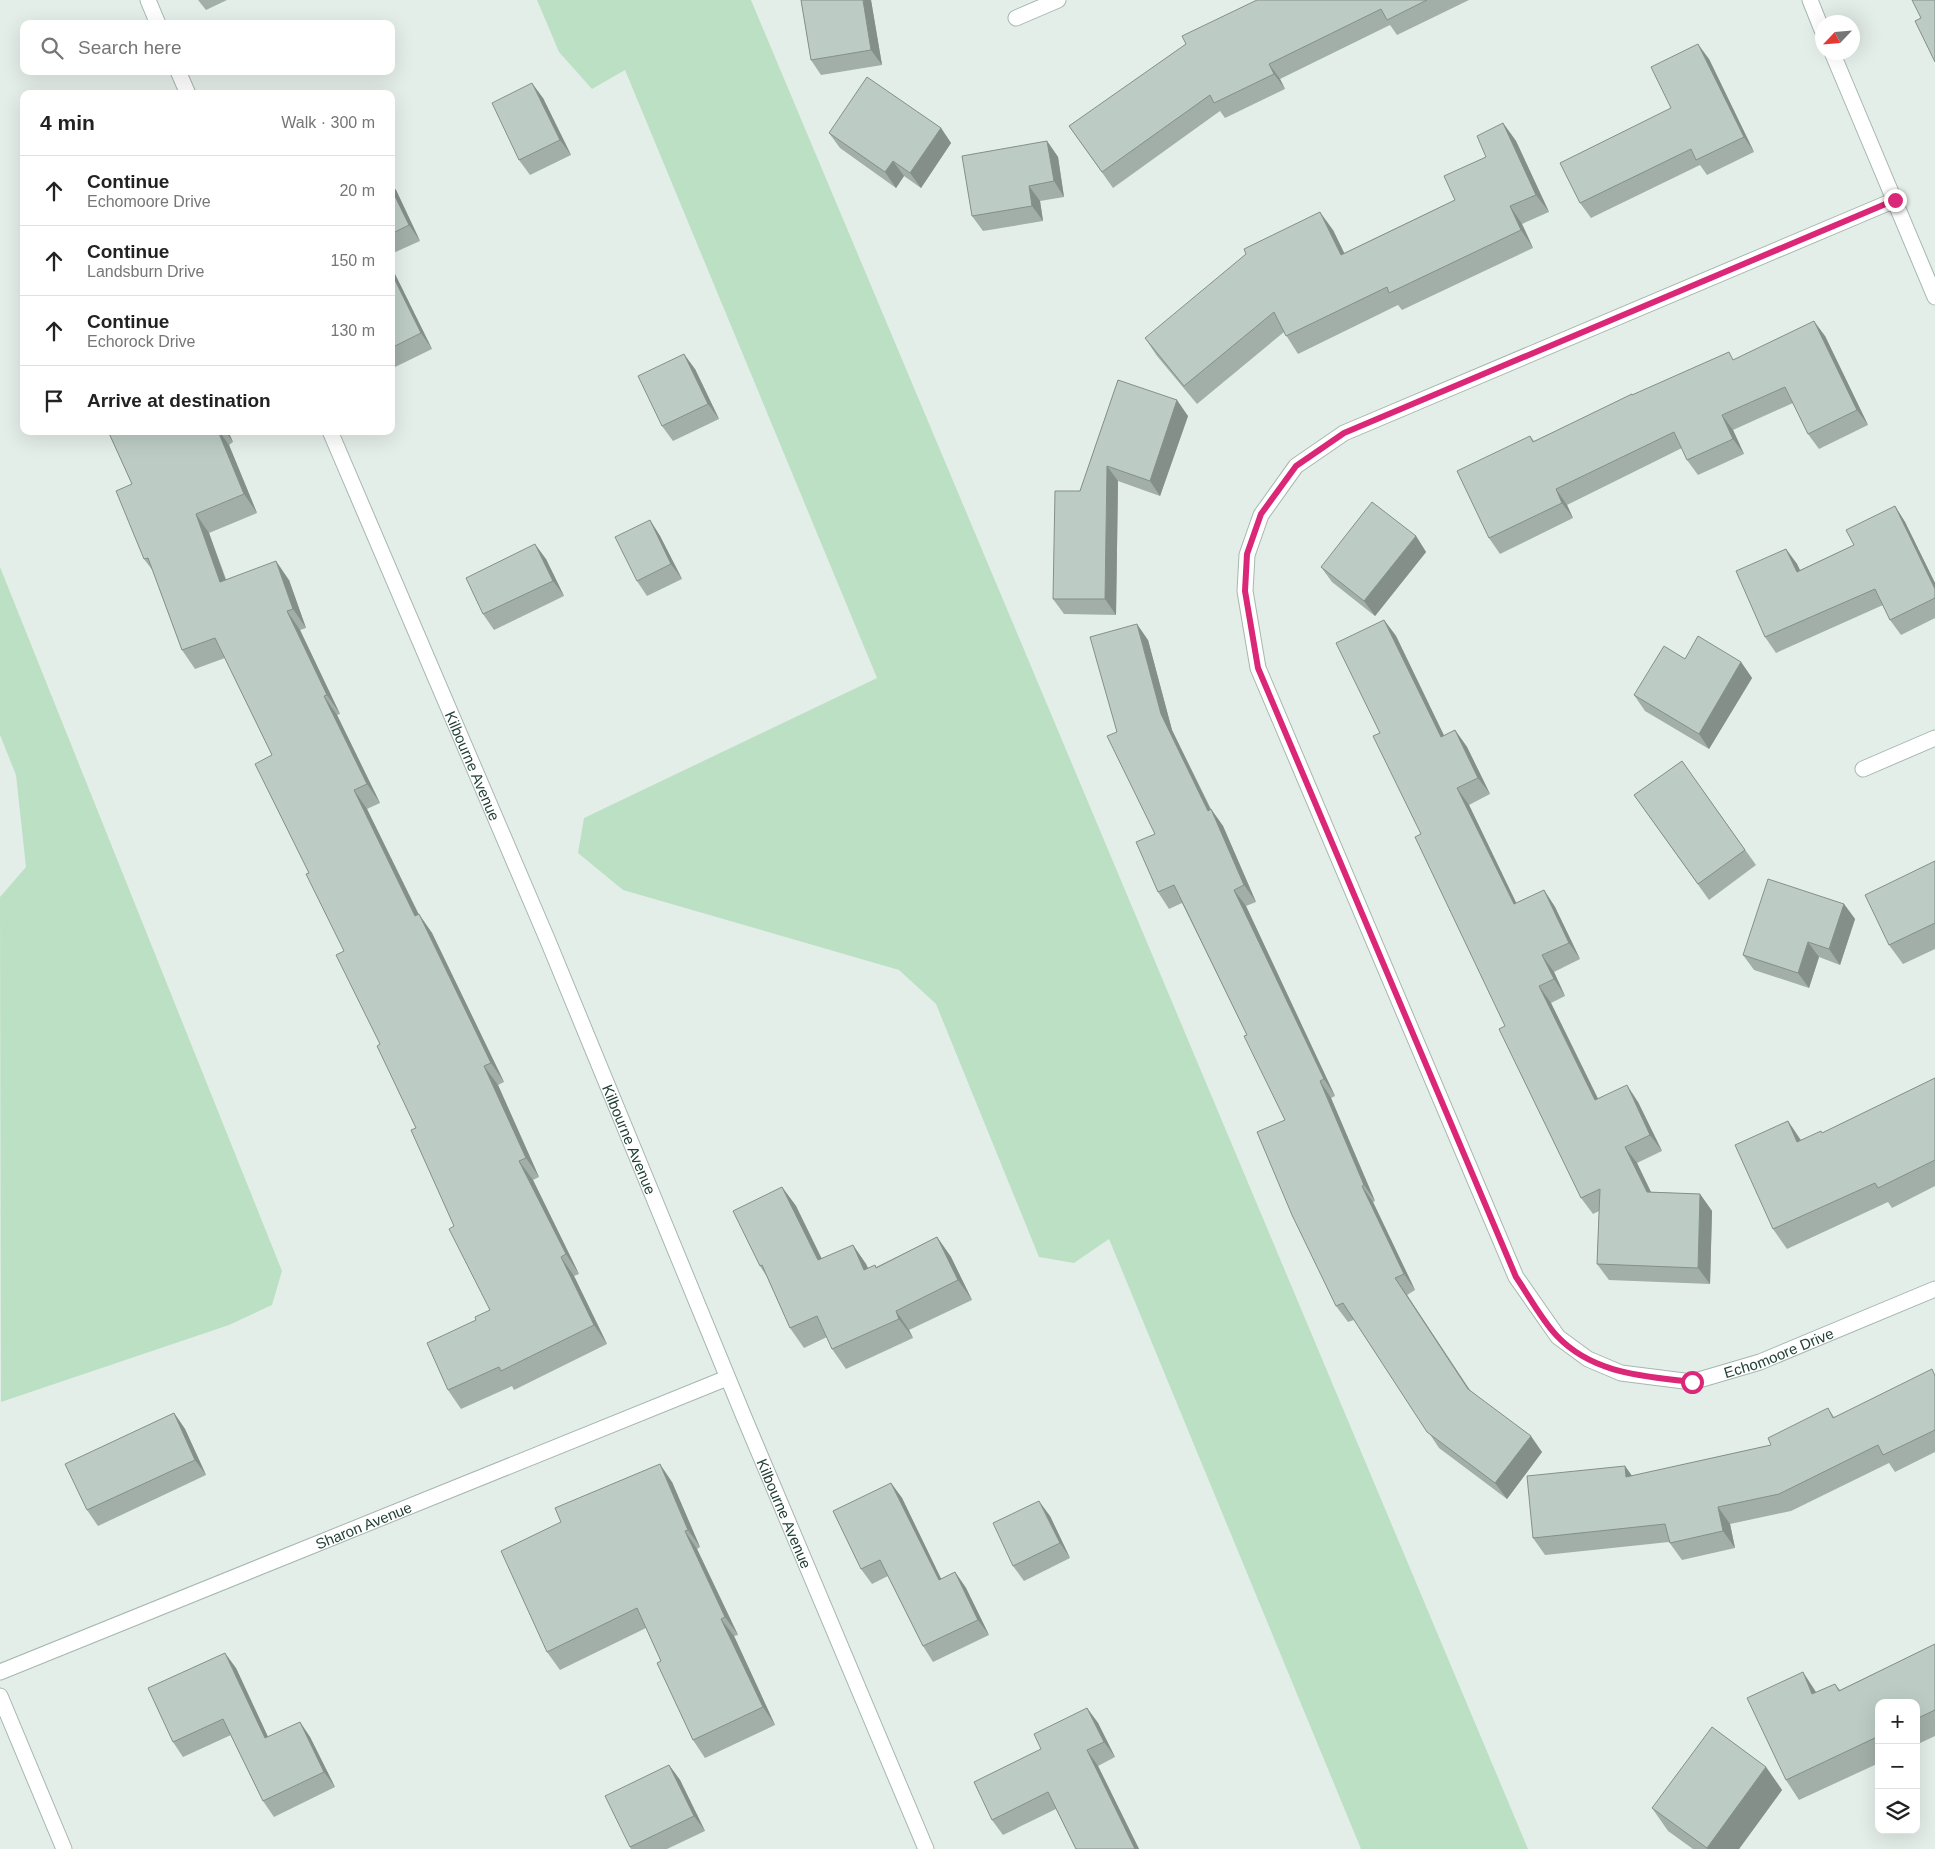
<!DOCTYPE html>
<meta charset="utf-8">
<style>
:root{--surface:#fff;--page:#f2f2f2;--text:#222;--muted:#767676;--line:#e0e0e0}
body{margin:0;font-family:Helvetica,sans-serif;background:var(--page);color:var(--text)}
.controls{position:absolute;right:15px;bottom:15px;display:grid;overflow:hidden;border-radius:10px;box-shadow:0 5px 20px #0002}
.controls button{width:45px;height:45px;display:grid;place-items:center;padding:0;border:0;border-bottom:1px solid var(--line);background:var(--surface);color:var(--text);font:25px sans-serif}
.compass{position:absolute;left:1815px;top:15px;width:45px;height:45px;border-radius:50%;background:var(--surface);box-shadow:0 5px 20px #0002;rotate:244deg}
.stop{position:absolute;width:15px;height:15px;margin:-11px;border:4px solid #db2777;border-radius:50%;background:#fff}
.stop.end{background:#db2777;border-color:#fff;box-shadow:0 1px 5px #0008}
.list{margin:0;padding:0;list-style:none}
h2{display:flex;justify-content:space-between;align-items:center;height:65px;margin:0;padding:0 20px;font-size:21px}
h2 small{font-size:16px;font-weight:400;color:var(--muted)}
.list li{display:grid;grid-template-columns:32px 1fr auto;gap:15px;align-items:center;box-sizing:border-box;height:70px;padding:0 20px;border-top:1px solid var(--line)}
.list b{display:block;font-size:19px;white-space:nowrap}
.list p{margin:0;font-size:16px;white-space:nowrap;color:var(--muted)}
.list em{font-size:16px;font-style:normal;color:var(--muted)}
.icon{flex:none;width:28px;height:28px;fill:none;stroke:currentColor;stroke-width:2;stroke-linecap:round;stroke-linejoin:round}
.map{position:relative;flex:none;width:1935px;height:1849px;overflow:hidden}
.search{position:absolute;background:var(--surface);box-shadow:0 5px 20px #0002;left:20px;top:20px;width:375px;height:55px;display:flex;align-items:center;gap:12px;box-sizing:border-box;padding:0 18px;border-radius:10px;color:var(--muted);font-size:19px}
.panel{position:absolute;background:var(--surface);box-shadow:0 5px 20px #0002;left:20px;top:90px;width:375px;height:345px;border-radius:10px}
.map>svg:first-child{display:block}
</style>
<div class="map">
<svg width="1935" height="1849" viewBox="0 0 1935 1849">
<rect width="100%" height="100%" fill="#e4eee9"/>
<g fill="#bce0c3">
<polygon points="537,0 751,0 1528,1849 1361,1849 1109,1239 1074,1263 1039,1257 936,1004 899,970 623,890 578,853 584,818 877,678 625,70 592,89 559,52"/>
<polygon points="0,567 282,1271 272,1305 229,1325 1,1402 0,897 26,867 16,775 0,735"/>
</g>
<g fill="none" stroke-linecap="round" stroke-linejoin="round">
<g stroke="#a6b7b0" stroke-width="17">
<g id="minor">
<polyline points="148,0 158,24"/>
<polyline points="1810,0 1822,30"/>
<polyline points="1016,18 1058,0"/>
<polyline points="1832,52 1935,297"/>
<polyline points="178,71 188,94"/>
<path id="s1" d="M1895 200 1344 433 1296 466 1261 515 1247 555 1245 591 1258 668 1516 1277 1558 1337 1588 1359 1621 1373 1692 1382 1760 1362 1935 1289"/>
<path id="s2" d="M330 431 548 941 744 1417 926 1849"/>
<polyline points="1863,769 1935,738"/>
<path id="s3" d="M0 1672 727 1378"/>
<polyline points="0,1696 64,1849"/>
</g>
</g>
<use href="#minor" stroke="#fff" stroke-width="15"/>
</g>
<g fill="#a2afa9">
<polygon points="198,0 227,0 206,10"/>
<polygon points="801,0 871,0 882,65 821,75 811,60"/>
<polygon points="1257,0 1469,0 1397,35 1390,25 1280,79 1285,89 1225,118 1220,111 1113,188 1069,126"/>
<polygon points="1709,59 1754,152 1707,175 1700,165 1591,218 1580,203 1671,108"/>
<polygon points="543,98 571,155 530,175 519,160"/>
<polygon points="1503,123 1516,141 1549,212 1522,224 1533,248 1402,310 1398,305 1298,354 1284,332 1197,404 1157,356 1145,338 1333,230 1344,253 1455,200 1486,157"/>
<polygon points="941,128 951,143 921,188 904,176 896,188 840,148 829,133"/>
<polygon points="1047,141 1058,157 1064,197 1040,201 1043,221 983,231 972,216"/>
<polygon points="391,184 396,190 420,241 391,254"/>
<polygon points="391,266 432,349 391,369"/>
<polygon points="1825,336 1868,425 1819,449 1808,434 1793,403 1733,430 1744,454 1698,475 1687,460 1682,448 1567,505 1573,518 1500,554 1489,538 1530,436 1534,441 1633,395 1735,359"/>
<polygon points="695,369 719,419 673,441 662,426"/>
<polygon points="1118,380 1188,416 1160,496 1118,481 1116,615 1064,614 1053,599 1080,491"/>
<polygon points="108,431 228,431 233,442 229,445 257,513 209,533 226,579 289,580 306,628 300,630 340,714 337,715 380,803 367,809 418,914 432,933 504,1082 498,1085 539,1177 533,1180 579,1274 574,1276 607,1344 514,1390 512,1386 461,1409 448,1390 476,1320 490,1310 454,1226 416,1128 380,1044 344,951 309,873 272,755 225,658 195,669 182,650 153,571 144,559 132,484"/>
<polygon points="1895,506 1905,522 1935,583 1935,618 1901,635 1890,620 1883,605 1776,653 1765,637 1786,549 1797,564 1800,570 1854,545"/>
<polygon points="650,520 660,536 682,579 647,596 637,581"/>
<polygon points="1416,536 1426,552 1375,616 1332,582 1321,567"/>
<polygon points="546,559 564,596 494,630 483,614"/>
<polygon points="1384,620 1396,636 1444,736 1455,730 1467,747 1490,794 1469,805 1516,903 1544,890 1555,907 1580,959 1554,972 1565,996 1551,1003 1598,1099 1638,1102 1662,1151 1637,1163 1651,1192 1700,1194 1712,1211 1710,1284 1609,1280 1597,1264 1599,1211 1593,1214 1581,1198 1421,834 1380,733"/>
<polygon points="1148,640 1172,730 1211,809 1223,826 1256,902 1246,906 1335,1096 1331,1098 1375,1201 1373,1202 1415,1290 1407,1295 1470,1390 1542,1452 1507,1499 1439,1448 1354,1320 1348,1322 1336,1306 1285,1120 1247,1035 1182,903 1169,909 1158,892 1155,834 1117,732"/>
<polygon points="1685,659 1741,662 1752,678 1709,749 1645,711 1634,695"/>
<polygon points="1682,761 1756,865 1709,900 1634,795"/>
<polygon points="1935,861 1935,949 1903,964 1889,945"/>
<polygon points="1844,904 1855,919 1840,965 1819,957 1809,988 1754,970 1743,955"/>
<polygon points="1935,1078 1935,1186 1892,1208 1888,1202 1787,1249 1773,1229 1788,1121 1801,1140 1822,1133"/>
<polygon points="782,1187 796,1206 822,1259 853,1245 866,1264 868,1268 876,1267 937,1237 951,1257 972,1300 909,1330 913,1338 846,1369 832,1349 827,1337 804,1348 790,1328 767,1277 760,1266"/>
<polygon points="1935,1374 1935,1452 1895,1472 1889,1463 1791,1511 1730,1524 1735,1548 1682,1560 1669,1542 1545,1555 1533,1538 1625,1466 1632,1476 1771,1445 1828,1408 1834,1417"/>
<polygon points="174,1413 185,1429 206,1475 98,1526 87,1510"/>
<polygon points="672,1482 700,1547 697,1549 738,1635 734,1636 775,1725 705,1758 693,1740 661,1661 646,1628 560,1670 547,1652"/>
<polygon points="891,1483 902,1498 941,1579 955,1572 966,1588 989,1635 933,1662 923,1646 888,1576 872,1584 861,1569"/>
<polygon points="1050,1516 1070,1558 1024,1581 1013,1566"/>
<polygon points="1935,1644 1935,1736 1916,1745 1916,1703 1879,1703 1879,1763 1799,1800 1786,1780 1816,1692 1835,1684 1840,1690"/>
<polygon points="236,1668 268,1737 300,1722 310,1737 335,1787 274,1817 263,1801 231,1735 183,1757 173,1742"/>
<polygon points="1087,1708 1098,1723 1115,1757 1098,1766 1139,1849 1076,1849 1056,1809 1003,1835 992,1820 1041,1749"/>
<polygon points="669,1765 680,1780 705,1831 667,1849 631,1849 630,1847"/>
<polygon points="1766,1767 1782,1790 1739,1849 1693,1849 1668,1831 1652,1808"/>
</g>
<g fill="#848f89">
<polygon points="863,0 871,0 882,65 871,50"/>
<polygon points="1698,44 1709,59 1754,152 1744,137"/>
<polygon points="1269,64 1280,79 1285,89 1274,74"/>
<polygon points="532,83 543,98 571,155 560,140"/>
<polygon points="1503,123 1516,141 1549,212 1536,195"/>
<polygon points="941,128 951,143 921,188 910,173"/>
<polygon points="1047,141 1058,157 1064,197 1054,181"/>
<polygon points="893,161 904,176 896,188 885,172"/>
<polygon points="391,184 396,190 420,241 409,225 391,188"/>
<polygon points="1029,186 1040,201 1043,221 1032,206"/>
<polygon points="1510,206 1522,224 1533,248 1521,230"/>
<polygon points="1320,212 1333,230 1354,273 1341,255"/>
<polygon points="391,266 432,349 421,333 391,272"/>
<polygon points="1814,321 1825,336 1868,425 1857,410"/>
<polygon points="684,354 695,369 719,419 708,404"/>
<polygon points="1177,400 1188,416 1160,496 1150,481"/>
<polygon points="1722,415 1733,430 1744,454 1733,439"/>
<polygon points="218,431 219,431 229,445 257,513 244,494"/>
<polygon points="225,431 228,431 233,442"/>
<polygon points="1107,466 1118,481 1116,615 1105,599"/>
<polygon points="1556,489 1567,505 1573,518 1562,503"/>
<polygon points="1895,506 1905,522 1935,583 1935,589"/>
<polygon points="196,514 209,533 233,601 220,582"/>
<polygon points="650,520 660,536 682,579 671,564"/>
<polygon points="1416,536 1426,552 1375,616 1364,601"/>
<polygon points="535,544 546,559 564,596 553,581"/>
<polygon points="1786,549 1797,564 1808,587 1797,572"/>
<polygon points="276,561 289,580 306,628 293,609"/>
<polygon points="287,611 300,630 340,714 327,695"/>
<polygon points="1384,620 1396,636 1453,754 1441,737"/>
<polygon points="1137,624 1148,640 1172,730 1217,823 1211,809 1223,826 1256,902 1244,885 1161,714"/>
<polygon points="1741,662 1752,678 1709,749 1699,734"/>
<polygon points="324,696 337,715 380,803 367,784"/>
<polygon points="1455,730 1467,747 1490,794 1478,778"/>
<polygon points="1457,788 1469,805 1525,921 1514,904"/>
<polygon points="354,790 367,809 429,935 415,916"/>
<polygon points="1234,890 1246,906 1335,1096 1324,1079"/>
<polygon points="1544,890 1555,907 1580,959 1569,943"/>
<polygon points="1844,904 1855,919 1840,965 1829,949"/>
<polygon points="419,914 432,933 504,1082 491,1063"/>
<polygon points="1808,942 1819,957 1809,988 1798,973"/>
<polygon points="1542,955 1554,972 1565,996 1554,979"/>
<polygon points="1539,986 1551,1003 1607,1117 1595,1100"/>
<polygon points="484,1066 498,1085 539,1177 526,1158"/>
<polygon points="1320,1081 1331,1098 1375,1201 1364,1185"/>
<polygon points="1627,1085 1638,1102 1662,1151 1650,1135"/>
<polygon points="1788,1121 1801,1141 1797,1142"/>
<polygon points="1625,1147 1637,1163 1659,1209 1647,1192"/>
<polygon points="519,1161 533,1180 579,1274 566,1254"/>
<polygon points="1362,1186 1373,1202 1415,1290 1404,1274"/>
<polygon points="782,1187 796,1206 832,1280 818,1260"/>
<polygon points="1700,1194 1712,1211 1710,1284 1698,1268"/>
<polygon points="937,1237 951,1257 972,1300 958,1280"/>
<polygon points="853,1245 866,1264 878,1290 864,1270"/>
<polygon points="561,1257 574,1276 607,1344 594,1325"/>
<polygon points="1395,1278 1407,1295 1480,1406 1468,1389"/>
<polygon points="896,1311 909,1330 913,1338 899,1319"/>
<polygon points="174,1413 185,1429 206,1475 195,1460"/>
<polygon points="1531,1436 1542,1452 1507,1499 1495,1483"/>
<polygon points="660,1464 672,1482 700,1547 688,1530"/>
<polygon points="1625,1466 1637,1483 1626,1477"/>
<polygon points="891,1483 902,1498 949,1595 939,1580"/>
<polygon points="1039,1501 1050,1516 1070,1558 1060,1543"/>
<polygon points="1718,1507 1730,1524 1735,1548 1723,1531"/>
<polygon points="685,1531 697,1549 738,1635 725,1617"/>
<polygon points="955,1572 966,1588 989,1635 978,1620"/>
<polygon points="721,1619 734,1636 775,1725 763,1707"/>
<polygon points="225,1653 236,1668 276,1754 265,1738"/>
<polygon points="1803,1672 1816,1692 1812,1694"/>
<polygon points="1087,1708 1098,1723 1115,1757 1104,1742"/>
<polygon points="300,1722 310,1737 335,1787 324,1772"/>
<polygon points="1087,1750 1098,1766 1139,1849 1135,1849"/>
<polygon points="669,1765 680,1780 705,1831 694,1816"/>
<polygon points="1766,1767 1782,1790 1739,1849 1707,1849 1707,1848"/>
</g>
<g fill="#bcccc4" stroke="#848f89">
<polygon points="801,0 863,0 871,50 811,60"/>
<polygon points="1257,0 1427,0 1387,20 1381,9 1269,64 1274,74 1214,103 1210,95 1102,172 1069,126 1186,44 1182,36"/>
<polygon points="1912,0 1935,0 1935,62 1915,21 1921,18"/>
<polygon points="1698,44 1744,137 1696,160 1691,149 1580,203 1560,163 1671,108 1651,67"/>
<polygon points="867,77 941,128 910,173 893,161 885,172 829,133"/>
<polygon points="532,83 560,140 519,160 492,103"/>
<polygon points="1503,123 1536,195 1510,206 1521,230 1389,293 1387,287 1286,336 1274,312 1184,386 1145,338 1246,254 1244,249 1320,212 1341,255 1455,200 1444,176 1486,157 1477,136"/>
<polygon points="1047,141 1054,181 1029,186 1032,206 972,216 962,156"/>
<polygon points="391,188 409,225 391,234"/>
<polygon points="391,272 421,333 391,348"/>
<polygon points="1814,321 1857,410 1808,434 1785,387 1722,415 1733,439 1687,460 1674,432 1556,489 1562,503 1489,538 1457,471 1530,436 1533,442 1632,394 1632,395 1729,352 1733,360"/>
<polygon points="684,354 708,404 662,426 638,376"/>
<polygon points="1118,380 1177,400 1150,481 1107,466 1105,599 1053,599 1055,491 1080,491"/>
<polygon points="108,431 218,431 244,494 196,514 220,582 276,561 293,609 287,611 327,695 324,696 367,784 354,790 415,916 419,914 491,1063 484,1066 526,1158 519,1161 566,1254 561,1257 594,1325 501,1371 499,1367 448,1390 427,1343 476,1320 475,1317 490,1310 449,1229 454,1226 411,1130 416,1128 377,1046 380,1044 336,955 344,951 306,874 309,873 255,764 272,755 215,638 182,650 148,558 144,559 116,491 132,484"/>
<polygon points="1372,502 1416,536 1364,601 1321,567"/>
<polygon points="1895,506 1935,589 1935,598 1890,620 1875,589 1765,637 1736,571 1786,549 1797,572 1854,545 1846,530"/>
<polygon points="650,520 671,564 637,581 615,537"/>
<polygon points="535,544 553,581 483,614 466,578"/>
<polygon points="1384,620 1441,737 1455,730 1478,778 1457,788 1514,904 1544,890 1569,943 1542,955 1554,979 1539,986 1595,1100 1627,1085 1650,1135 1625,1147 1647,1192 1700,1194 1698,1268 1597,1264 1600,1189 1581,1198 1499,1029 1505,1026 1415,837 1421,834 1373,736 1380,733 1336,643"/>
<polygon points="1137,624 1161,714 1208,811 1211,809 1244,885 1234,890 1324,1079 1320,1081 1364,1185 1362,1186 1404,1274 1395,1278 1468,1389 1531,1436 1495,1483 1427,1432 1343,1303 1336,1306 1292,1215 1257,1132 1285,1120 1244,1036 1247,1035 1174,885 1158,892 1136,842 1155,834 1107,736 1117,732 1090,637"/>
<polygon points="1698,636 1741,662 1699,734 1634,695 1664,646 1685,659"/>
<polygon points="1682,761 1745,850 1698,884 1634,795"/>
<polygon points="1935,861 1935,923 1889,945 1865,895"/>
<polygon points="1768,879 1844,904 1829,949 1808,942 1798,973 1743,955"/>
<polygon points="1935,1078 1935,1160 1878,1188 1875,1183 1773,1229 1735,1145 1788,1121 1797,1142 1821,1131 1822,1133"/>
<polygon points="782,1187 818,1260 853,1245 864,1270 875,1265 876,1268 937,1237 958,1280 896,1311 899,1319 832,1349 817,1316 790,1328 762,1265 760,1266 733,1211"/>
<polygon points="1932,1369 1935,1376 1935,1430 1883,1455 1878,1445 1779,1494 1718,1507 1723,1531 1670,1543 1665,1524 1533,1538 1527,1476 1625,1466 1626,1477 1771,1445 1768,1438 1828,1408 1833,1418"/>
<polygon points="174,1413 195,1460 87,1510 65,1464"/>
<polygon points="660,1464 688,1530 685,1531 725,1617 721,1619 763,1707 693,1740 657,1663 661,1661 637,1608 547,1652 501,1551 561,1522 555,1508"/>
<polygon points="891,1483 939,1580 955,1572 978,1620 923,1646 880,1560 861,1569 833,1511"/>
<polygon points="1039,1501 1060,1543 1013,1566 993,1523"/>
<polygon points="1935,1644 1935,1710 1916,1719 1916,1703 1879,1703 1879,1736 1786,1780 1747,1698 1803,1672 1812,1694 1835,1684 1839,1691"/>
<polygon points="225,1653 265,1738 300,1722 324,1772 263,1801 223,1719 173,1742 148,1688"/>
<polygon points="1087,1708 1104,1742 1087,1750 1135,1849 1076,1849 1048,1792 992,1820 974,1782 1041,1749 1034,1734"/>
<polygon points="1712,1727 1766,1767 1707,1848 1652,1808"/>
<polygon points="669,1765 694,1816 630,1847 605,1796"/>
</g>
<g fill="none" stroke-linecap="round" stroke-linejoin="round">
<path stroke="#db2777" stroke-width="6" d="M1692 1382C1644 1376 1593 1374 1557 1336 1541 1319 1529 1296 1516 1277L1258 668 1245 591 1247 554 1261 514 1296 466 1344 433 1895 200"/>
</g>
<g text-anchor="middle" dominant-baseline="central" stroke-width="4" stroke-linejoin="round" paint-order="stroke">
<g font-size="15" fill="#224136" stroke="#f5faf7">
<text stroke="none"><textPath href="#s2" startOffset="364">Kilbourne Avenue</textPath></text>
<text stroke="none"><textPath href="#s2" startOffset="769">Kilbourne Avenue</textPath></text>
<text stroke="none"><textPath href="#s1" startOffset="1844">Echomoore Drive</textPath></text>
<text stroke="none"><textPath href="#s2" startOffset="1174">Kilbourne Avenue</textPath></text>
<text stroke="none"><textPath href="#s3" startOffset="392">Sharon Avenue</textPath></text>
</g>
</g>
</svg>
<div class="controls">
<button>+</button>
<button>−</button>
<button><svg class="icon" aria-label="layers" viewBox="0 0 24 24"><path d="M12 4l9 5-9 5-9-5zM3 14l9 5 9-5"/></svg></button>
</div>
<svg class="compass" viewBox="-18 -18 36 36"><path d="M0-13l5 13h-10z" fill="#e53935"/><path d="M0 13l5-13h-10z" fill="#767676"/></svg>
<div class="stop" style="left:1692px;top:1382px"></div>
<div class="stop end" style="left:1895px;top:200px"></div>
<div class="search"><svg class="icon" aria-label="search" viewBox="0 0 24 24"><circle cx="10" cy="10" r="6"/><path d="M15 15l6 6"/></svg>Search here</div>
<section class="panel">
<h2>4 min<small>Walk · 300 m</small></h2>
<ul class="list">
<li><svg class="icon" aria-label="ahead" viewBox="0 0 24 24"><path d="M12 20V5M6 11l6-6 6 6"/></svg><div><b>Continue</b><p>Echomoore Drive</p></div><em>20 m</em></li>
<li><svg class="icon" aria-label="ahead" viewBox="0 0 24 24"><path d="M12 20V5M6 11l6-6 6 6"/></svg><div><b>Continue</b><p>Landsburn Drive</p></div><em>150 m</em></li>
<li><svg class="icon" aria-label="ahead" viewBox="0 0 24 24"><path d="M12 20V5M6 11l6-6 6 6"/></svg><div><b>Continue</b><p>Echorock Drive</p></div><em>130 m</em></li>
<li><svg class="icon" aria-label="arrive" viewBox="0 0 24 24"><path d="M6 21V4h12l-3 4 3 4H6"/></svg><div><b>Arrive at destination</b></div></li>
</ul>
</section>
</div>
